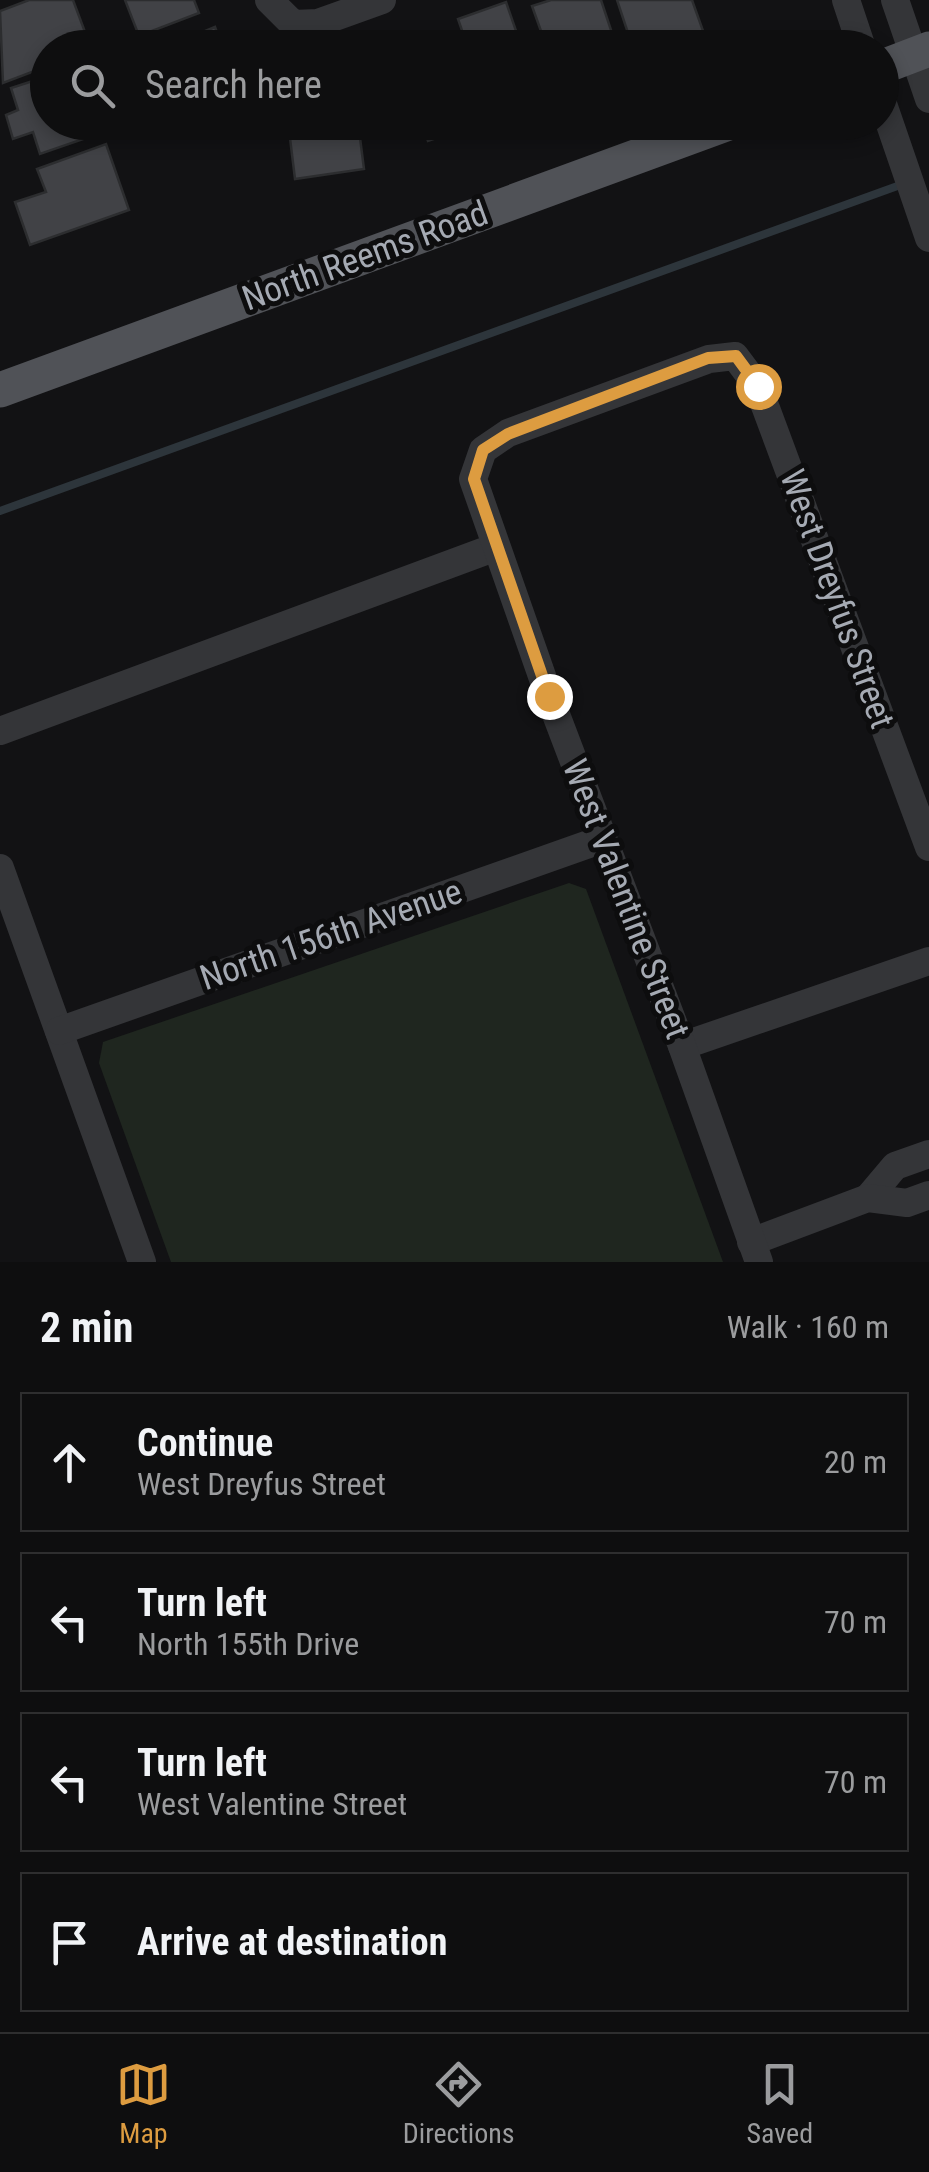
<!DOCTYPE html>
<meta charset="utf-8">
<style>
:root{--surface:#0e0e0f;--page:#171718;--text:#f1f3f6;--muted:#9b9c9e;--line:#2e2e2f;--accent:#dd9c40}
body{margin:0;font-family:"Roboto Condensed",sans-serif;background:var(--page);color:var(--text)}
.stop{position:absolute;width:30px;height:30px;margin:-22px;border:8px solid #dd9c40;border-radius:50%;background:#fff}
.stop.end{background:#dd9c40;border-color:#fff;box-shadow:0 2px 10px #0008}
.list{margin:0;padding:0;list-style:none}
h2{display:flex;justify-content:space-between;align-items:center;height:130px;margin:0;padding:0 40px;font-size:42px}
h2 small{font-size:32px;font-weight:400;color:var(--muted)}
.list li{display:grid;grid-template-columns:65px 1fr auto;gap:30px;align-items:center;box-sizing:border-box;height:140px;margin:0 20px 20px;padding:0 20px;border:2px solid var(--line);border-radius:0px}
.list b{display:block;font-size:38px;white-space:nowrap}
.list p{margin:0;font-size:32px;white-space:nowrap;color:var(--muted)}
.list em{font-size:32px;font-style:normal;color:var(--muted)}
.icon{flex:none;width:55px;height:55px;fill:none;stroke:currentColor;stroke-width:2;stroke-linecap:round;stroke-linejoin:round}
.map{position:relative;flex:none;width:929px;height:1262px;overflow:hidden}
.search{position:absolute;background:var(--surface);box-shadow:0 5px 15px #0003;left:30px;right:30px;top:30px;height:110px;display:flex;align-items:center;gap:25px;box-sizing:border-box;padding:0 35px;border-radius:55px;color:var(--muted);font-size:38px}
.sheet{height:770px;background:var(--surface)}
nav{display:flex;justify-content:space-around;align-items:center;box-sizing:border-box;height:140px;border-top:2px solid var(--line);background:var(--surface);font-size:28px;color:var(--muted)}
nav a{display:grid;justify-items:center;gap:5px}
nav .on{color:var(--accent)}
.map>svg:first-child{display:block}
</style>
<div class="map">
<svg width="929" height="1262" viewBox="0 0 929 1262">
<rect width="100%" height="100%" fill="#121214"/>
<polygon fill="#1f261f" points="569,883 586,889 723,1262 171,1262 99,1063 103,1042"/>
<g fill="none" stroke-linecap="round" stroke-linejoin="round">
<polyline stroke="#2d353b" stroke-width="8" points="0,511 903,184"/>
</g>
<g fill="#414246" stroke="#2c2d2f" stroke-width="2.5">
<polygon points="29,0 73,0 91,48 48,48 48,66 3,83 0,11"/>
<polygon points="125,0 194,0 199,13 139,36"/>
<polygon points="551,0 601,0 617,48 547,48 532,6"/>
<polygon points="617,0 692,0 707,42 692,48 633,48"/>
<polygon points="506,2 522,48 468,48 458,19"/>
<polygon points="215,27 222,46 244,37 248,48 164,48"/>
<polygon points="48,76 48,122 120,122 121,126 40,154 33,132 13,139 6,115 18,110 11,88"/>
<polygon points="288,122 358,122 364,169 295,179"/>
<polygon points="387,122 461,122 463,129 428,141 423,128 393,138"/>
<polygon points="106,144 129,210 30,245 15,202 46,192 37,169"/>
</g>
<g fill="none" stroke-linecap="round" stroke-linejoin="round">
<g stroke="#343538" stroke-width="28">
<polyline points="269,0 293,24 318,23 382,0"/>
<polyline points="846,0 862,48"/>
<polyline points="895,0 929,99"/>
<polyline points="882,101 929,238"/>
<polyline points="0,731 496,547"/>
<polyline points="0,868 142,1262"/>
<polyline points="59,1031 603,839"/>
<polyline points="682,1046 929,961"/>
<polyline points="868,1198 895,1166 929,1154"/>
<polyline points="751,1242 868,1198 907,1203 929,1195"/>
<polyline points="759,1262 682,1046 549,696 473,479 483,450 508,433 709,359 735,356 758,387 929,847"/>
</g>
<g stroke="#505257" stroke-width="35">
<polyline points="882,67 929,49"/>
<polyline points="0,390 731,122"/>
</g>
</g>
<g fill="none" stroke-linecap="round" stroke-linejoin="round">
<polyline stroke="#dd9c40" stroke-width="12" points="549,696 474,479 483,450 508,434 708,358 736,356 758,386"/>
</g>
<g text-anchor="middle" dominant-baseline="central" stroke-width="10" stroke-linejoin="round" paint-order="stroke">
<g font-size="35" fill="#a5aab3" stroke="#0d0d0e">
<text transform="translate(365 256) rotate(-20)">North Reems Road</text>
<text transform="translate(837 599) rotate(70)">West Dreyfus Street</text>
<text transform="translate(626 899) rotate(69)">West Valentine Street</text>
<text transform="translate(331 935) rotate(-19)">North 156th Avenue</text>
</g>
</g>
</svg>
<div class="stop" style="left:758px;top:386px"></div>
<div class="stop end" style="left:549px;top:696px"></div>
<div class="search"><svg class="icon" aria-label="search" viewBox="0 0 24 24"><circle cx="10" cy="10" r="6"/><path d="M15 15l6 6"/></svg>Search here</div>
</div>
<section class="sheet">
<h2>2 min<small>Walk · 160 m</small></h2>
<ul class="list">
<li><svg class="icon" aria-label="ahead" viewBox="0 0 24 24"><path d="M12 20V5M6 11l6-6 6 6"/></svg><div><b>Continue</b><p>West Dreyfus Street</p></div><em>20 m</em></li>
<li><svg class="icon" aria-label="left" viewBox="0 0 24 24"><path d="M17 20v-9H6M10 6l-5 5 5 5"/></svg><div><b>Turn left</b><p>North 155th Drive</p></div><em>70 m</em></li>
<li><svg class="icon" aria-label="left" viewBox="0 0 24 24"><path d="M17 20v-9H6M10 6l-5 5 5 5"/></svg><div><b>Turn left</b><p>West Valentine Street</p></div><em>70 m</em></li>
<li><svg class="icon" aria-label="arrive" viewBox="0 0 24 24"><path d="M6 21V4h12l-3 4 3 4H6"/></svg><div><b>Arrive at destination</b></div></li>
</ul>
</section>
<nav>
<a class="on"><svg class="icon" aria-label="map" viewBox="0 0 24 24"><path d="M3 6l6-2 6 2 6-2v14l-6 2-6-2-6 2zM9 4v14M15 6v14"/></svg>Map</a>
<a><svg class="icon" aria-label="directions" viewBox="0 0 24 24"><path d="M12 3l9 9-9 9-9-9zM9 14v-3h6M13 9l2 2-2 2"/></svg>Directions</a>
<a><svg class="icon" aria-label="saved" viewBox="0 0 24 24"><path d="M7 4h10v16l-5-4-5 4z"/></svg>Saved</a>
</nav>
